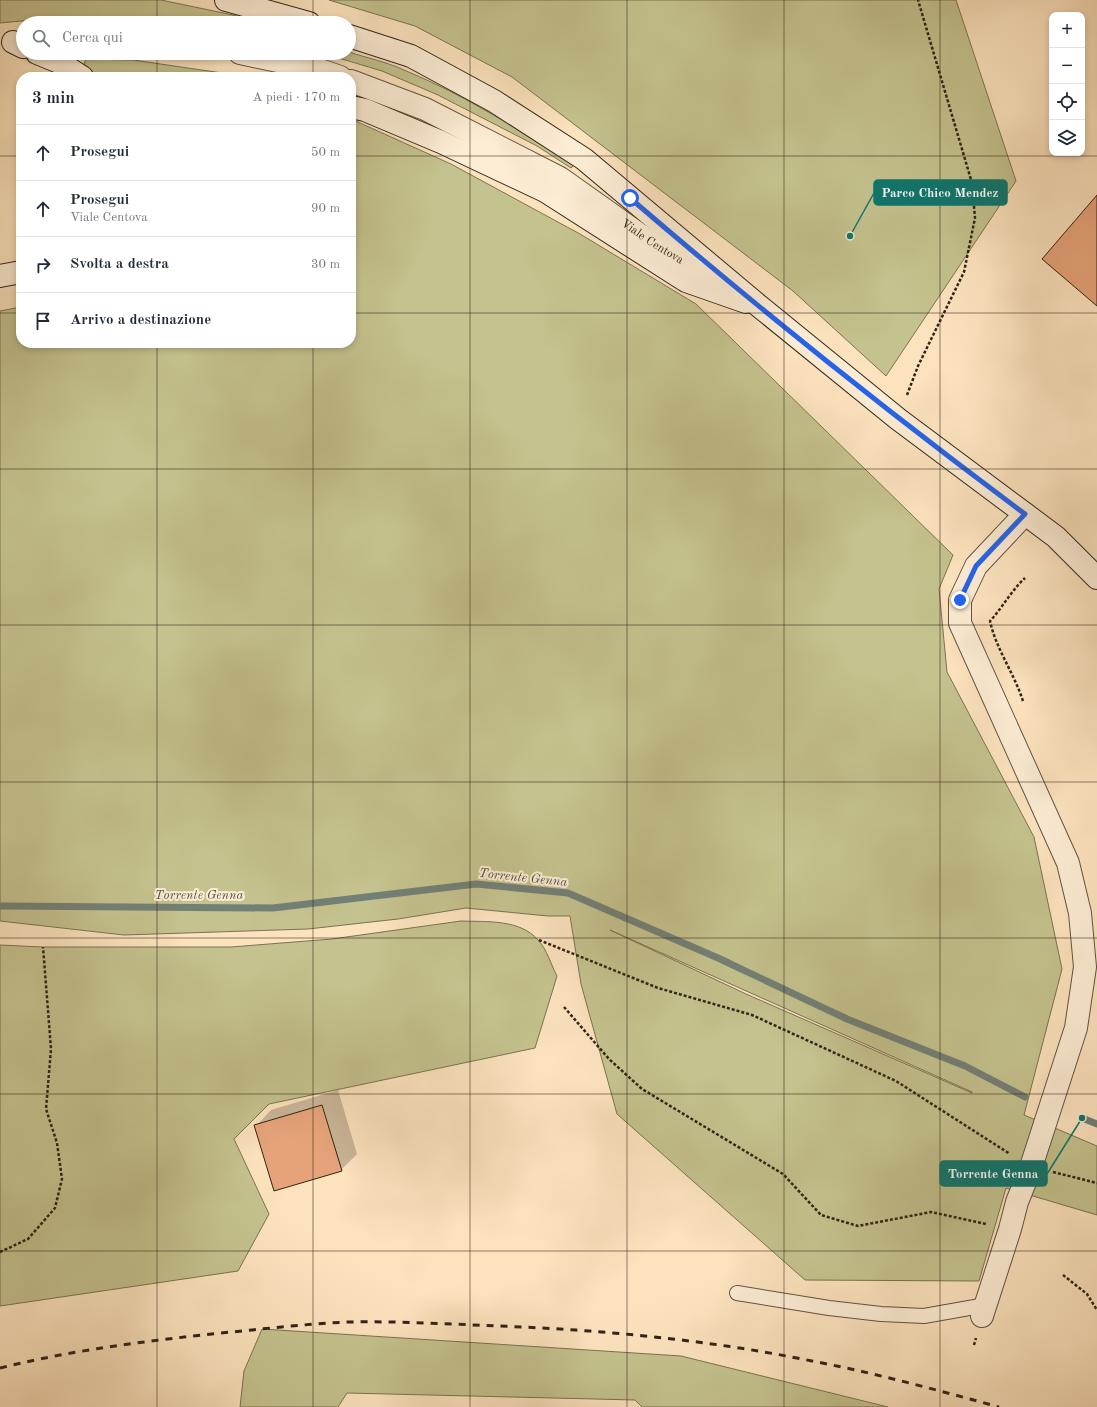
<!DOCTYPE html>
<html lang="it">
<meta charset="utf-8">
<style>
:root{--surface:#fff;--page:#f2f2f3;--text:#1f2937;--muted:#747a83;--line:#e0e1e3}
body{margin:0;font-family:"Old Standard TT",serif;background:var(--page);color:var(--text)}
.controls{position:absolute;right:12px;top:12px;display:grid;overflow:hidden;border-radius:8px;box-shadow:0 2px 6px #0003}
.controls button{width:36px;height:36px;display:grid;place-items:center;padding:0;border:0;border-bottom:1px solid var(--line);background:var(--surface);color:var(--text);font:20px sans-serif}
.stop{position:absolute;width:12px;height:12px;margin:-9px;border:3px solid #2563eb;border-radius:50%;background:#fff}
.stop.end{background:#2563eb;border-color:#fff;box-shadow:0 1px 4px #0008}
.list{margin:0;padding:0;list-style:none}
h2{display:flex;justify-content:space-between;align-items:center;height:52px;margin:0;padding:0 16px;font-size:17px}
h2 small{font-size:13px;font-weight:400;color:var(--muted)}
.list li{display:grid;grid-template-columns:26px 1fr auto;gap:12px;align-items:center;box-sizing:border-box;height:56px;padding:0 16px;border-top:1px solid var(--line)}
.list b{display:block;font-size:15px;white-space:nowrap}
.list p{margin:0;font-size:13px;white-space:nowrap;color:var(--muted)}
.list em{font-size:13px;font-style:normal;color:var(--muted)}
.icon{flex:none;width:22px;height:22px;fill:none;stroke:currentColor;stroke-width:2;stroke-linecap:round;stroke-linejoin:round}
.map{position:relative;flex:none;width:1097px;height:1407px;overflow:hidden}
.search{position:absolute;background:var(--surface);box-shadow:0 2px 6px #0003;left:16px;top:16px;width:340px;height:44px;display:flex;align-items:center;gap:10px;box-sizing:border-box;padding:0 14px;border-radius:22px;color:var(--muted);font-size:15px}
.panel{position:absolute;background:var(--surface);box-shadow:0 2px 6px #0003;left:16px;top:72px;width:340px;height:276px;border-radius:16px}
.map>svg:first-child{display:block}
</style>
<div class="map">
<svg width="1097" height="1407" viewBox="0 0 1097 1407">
<rect width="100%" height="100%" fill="#fce3be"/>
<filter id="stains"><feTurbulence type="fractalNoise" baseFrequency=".005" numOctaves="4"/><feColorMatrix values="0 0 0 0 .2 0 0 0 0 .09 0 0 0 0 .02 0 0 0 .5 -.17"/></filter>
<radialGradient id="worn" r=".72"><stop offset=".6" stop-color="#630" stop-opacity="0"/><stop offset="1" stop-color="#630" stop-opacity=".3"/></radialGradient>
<g fill="#c4c28e" stroke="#7a7352" fill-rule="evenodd">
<polygon points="0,0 161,0 233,15 258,23 84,21 21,21 0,23"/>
<polygon points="329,0 956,0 1016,181 886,376 793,291 512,77 415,26"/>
<path d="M349 52C367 58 387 62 404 70 465 95 519 130 574 165L571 168 537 146 438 95 382 71 322 53Z"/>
<polygon points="86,59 133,60 236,75 239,77 98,77 84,64"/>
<path d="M351 119 451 164 580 234 696 304 953 555 939 589 947 672 1034 837 1062 969 1024 1115 1097 1146V1215L1006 1188 979 1281 805 1280 617 1114 581 984 570 916H548L466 908 398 919 308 929 124 935 0 921V311L21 307V343H351ZM610 930 972 1092V1093L746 994Z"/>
<path d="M461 921C487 922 520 919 538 940 547 949 551 965 557 976L535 1048 269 1104 234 1139 269 1214 238 1271 0 1306V945L43 947H231L332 939Z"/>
<polygon points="262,1329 681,1356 888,1407 642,1407 635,1400 347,1393 338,1407 240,1407 244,1371"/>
</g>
<polygon fill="#0003" points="338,1090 357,1154 341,1170 256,1126 271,1110"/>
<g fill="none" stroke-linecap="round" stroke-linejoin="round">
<g stroke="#738076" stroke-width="7">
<polyline points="0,906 273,908 476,884 568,893 718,958 847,1019 965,1066 1025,1097"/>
<polyline points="1082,1118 1097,1124"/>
</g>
</g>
<g fill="#e6a379" stroke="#302417">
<polygon points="1097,195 1097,306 1042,259"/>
<polygon points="322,1105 342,1171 274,1191 254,1125"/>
</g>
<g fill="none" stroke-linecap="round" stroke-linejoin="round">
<g stroke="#635441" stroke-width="16">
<polyline id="service" points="737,1293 829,1308 881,1314 924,1316 986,1305"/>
</g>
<g stroke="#635441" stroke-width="24">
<polyline id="minor" points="982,1316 1010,1229 1017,1202 1031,1167 1076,1028 1085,967 1080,913 1068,863 960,623 960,600 976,566 1025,514"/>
</g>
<g stroke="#635441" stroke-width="24">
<g id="tertiary">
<polyline points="240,53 320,70 340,77"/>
<path id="s1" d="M351 81 425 109 560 178 653 244 729 289"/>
</g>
</g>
<g stroke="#302417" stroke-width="24">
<g id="secondary">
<polyline points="226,0 309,23"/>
<polyline points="349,36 411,56 494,101 584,159 759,306 898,419 1056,537 1097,578"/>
<polyline points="13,42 23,47"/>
<polyline points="37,53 59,62 82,77"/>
<polyline points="351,107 365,110 441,142 545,191 686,281 746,302"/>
<polyline points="0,276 21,272"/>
</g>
</g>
<g stroke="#302417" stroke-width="2.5" stroke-dasharray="3 2" stroke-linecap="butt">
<polyline points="907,395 918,366 964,272 975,218 972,183 918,0"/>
<path d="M1023 701C1014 673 996 649 990 621 1003 607 1011 591 1025 578"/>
<polyline points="539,940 658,988 752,1015 896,1081 1010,1154"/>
<polyline points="564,1007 609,1059 642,1089 783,1174 821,1215 858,1226 931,1212 986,1224"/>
<polyline points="1053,1172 1097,1183"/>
<polyline points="0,1252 28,1239 55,1208 62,1179 57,1143 46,1109 51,1049 43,947"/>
<polyline points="1063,1275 1087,1294 1097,1310"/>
<polyline points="974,1345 976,1338"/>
</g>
<use href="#service" stroke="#fdedd5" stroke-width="14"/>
<use href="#minor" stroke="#fdedd5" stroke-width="22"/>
<use href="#tertiary" stroke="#fdedd5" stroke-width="22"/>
<use href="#secondary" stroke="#fdedd5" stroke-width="22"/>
<path stroke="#302417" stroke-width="3" stroke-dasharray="7 7" stroke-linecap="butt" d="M0 1368C73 1350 146 1341 221 1333 263 1329 305 1324 347 1322 398 1321 449 1324 499 1326 604 1330 709 1340 812 1361 875 1373 937 1390 999 1407"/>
</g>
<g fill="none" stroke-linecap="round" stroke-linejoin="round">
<path stroke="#2563eb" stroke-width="5" d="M630 198C758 308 889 413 1025 514L976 566 960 600"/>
</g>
<path fill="none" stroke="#302417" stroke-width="1" stroke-opacity="0.55" d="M157 0V23M313 0V23M470 0V1407M627 0V1407M784 0V1407M940 0V1407M157 53V77M313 53V77M0 156H21M351 156H1097M0 313H21M351 313H1097M157 343V1407M313 343V1407M0 469H1097M0 625H1097M0 782H1097M0 938H1097M0 1094H1097M0 1251H1097"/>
<g text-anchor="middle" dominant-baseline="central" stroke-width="4" stroke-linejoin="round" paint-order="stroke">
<g font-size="12" fill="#302417" stroke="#fdedd5">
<text stroke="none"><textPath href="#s1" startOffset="343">Viale Centova</textPath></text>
</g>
<g font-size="13" font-style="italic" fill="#525247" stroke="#fdedd5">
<text transform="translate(523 878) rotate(6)">Torrente Genna</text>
<text x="199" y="895">Torrente Genna</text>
</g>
</g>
<path fill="none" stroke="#0f766e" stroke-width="1.5" d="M850 236L874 193M1082 1118L1047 1174"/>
<g fill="#0f766e" stroke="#fdedd5" stroke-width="1.5">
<circle cx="850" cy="236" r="4"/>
<circle cx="1082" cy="1118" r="4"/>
</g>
<g fill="#0f766e" stroke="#0f766e" stroke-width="1.5">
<rect x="874" y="180" width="133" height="25" rx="4"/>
<rect x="940" y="1161" width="107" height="25" rx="4"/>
</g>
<g font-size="13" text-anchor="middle" font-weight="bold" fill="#fff">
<text x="940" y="197">Parco Chico Mendez</text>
<text x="993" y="1178">Torrente Genna</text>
</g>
<rect width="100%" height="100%" filter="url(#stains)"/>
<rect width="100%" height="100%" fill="url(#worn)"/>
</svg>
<div class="controls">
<button>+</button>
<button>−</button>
<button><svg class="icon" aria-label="locate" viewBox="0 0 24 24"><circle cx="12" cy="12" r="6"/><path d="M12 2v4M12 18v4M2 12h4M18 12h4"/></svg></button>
<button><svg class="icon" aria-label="layers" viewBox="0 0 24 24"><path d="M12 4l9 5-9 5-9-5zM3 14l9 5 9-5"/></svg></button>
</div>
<div class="stop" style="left:630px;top:198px"></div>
<div class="stop end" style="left:960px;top:600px"></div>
<div class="search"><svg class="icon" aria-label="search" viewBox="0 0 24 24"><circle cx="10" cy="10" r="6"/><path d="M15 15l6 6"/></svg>Cerca qui</div>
<section class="panel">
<h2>3 min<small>A piedi · 170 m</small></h2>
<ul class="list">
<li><svg class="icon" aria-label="ahead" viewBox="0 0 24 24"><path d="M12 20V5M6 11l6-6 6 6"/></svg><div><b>Prosegui</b></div><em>50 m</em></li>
<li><svg class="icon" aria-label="ahead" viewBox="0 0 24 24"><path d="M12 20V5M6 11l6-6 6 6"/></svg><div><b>Prosegui</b><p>Viale Centova</p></div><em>90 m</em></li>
<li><svg class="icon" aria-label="right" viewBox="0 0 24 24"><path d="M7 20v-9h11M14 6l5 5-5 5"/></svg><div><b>Svolta a destra</b></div><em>30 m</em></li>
<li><svg class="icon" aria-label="arrive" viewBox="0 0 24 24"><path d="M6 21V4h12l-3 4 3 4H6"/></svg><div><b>Arrivo a destinazione</b></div></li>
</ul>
</section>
</div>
